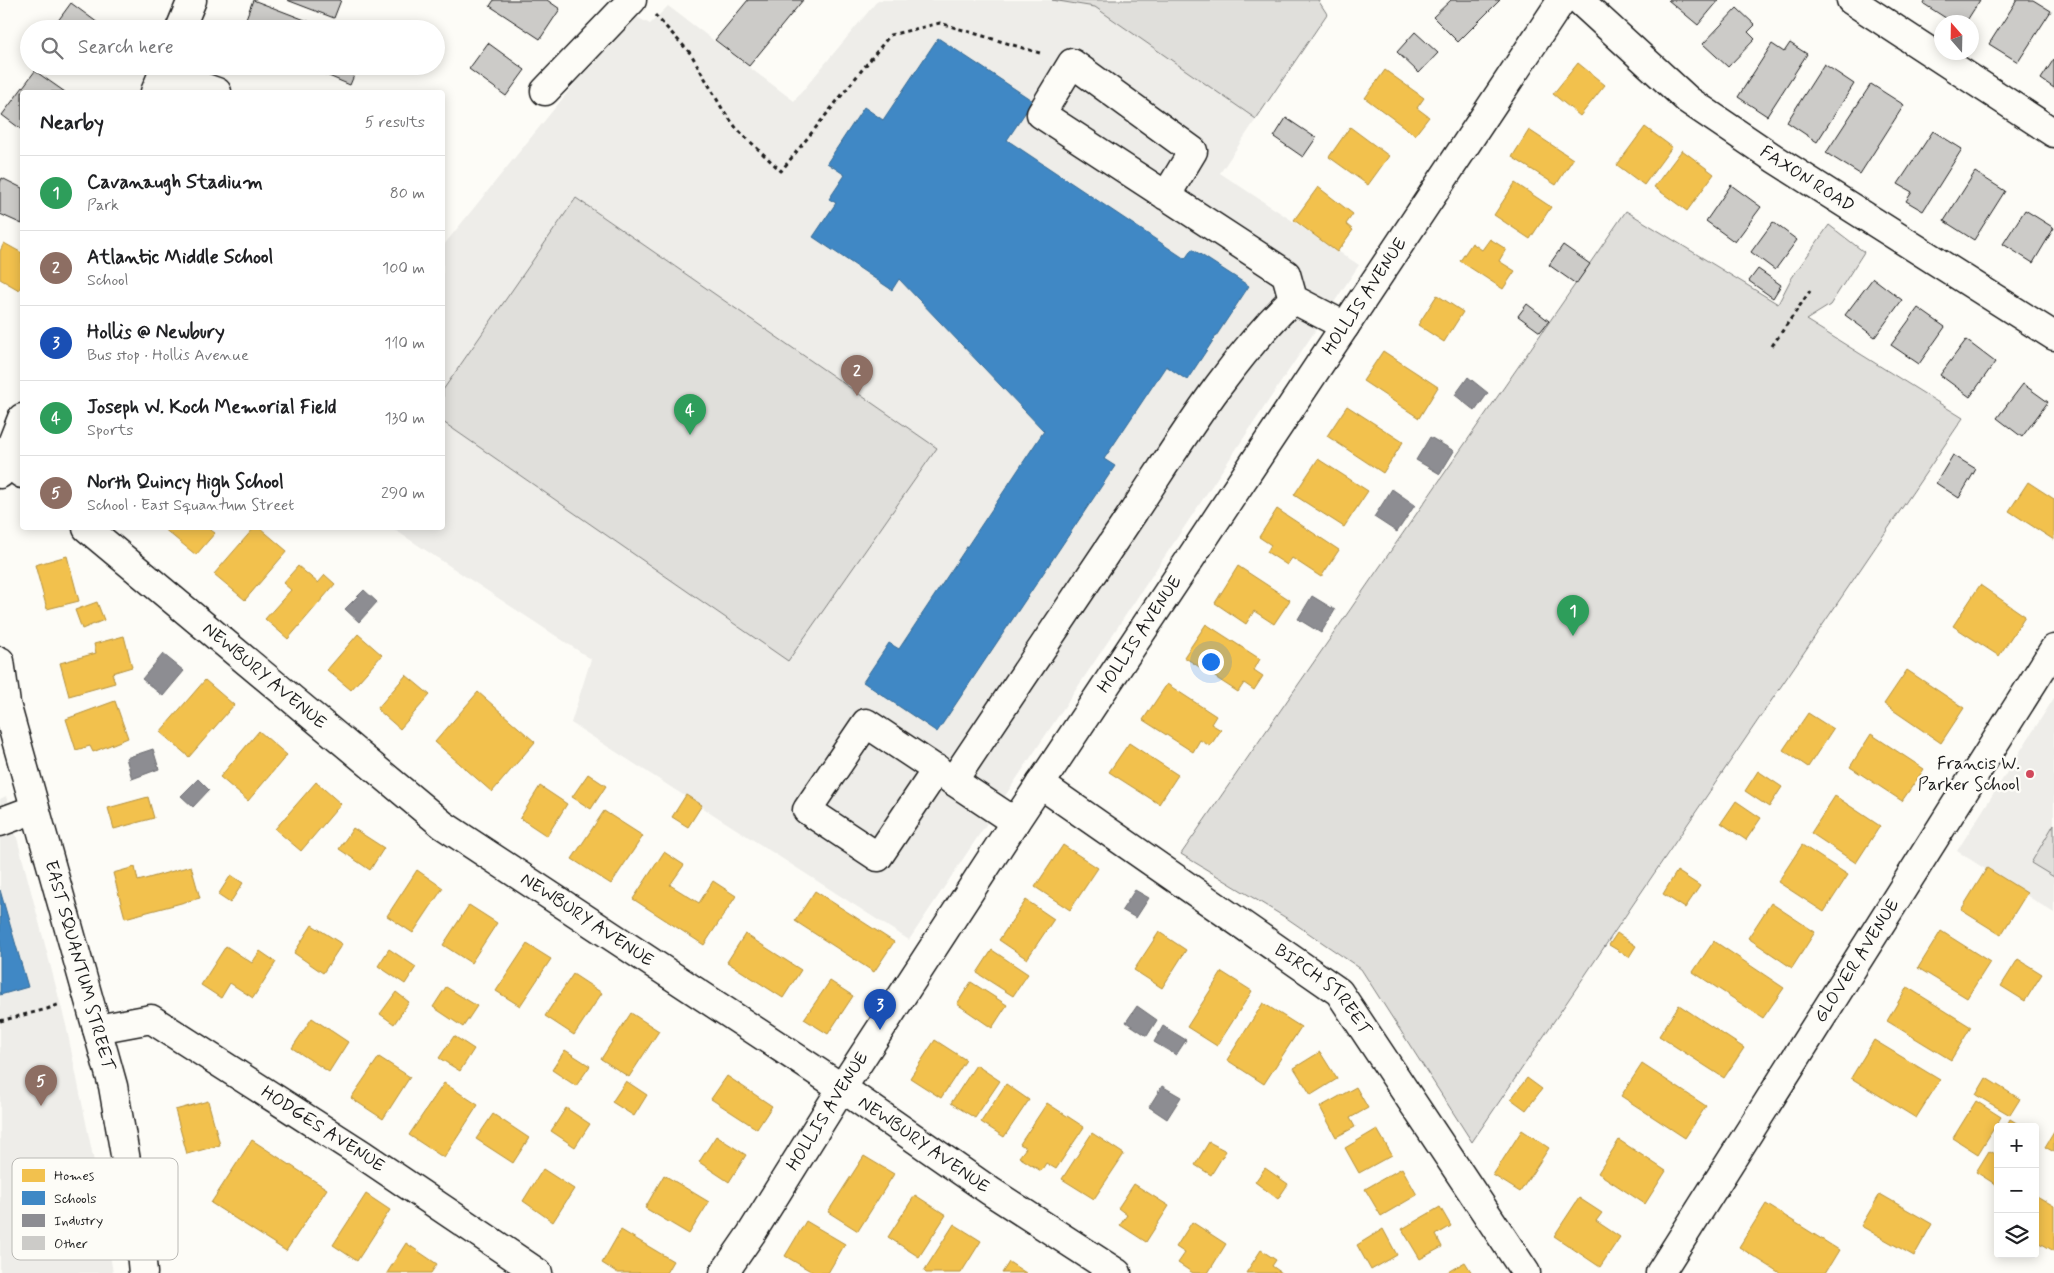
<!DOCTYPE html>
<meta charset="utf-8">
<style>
:root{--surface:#fff;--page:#f6f6f6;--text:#202124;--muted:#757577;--line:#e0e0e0;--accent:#d93025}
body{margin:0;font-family:Mynerve,sans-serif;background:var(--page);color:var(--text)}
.controls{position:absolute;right:15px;bottom:15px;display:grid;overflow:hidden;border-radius:5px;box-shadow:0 2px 12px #0003}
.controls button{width:45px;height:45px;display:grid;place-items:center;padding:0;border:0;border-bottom:1px solid var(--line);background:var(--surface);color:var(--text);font:25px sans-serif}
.compass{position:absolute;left:1934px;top:15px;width:45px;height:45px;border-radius:50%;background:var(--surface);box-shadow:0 2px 12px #0003;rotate:340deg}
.you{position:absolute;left:1210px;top:661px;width:18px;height:18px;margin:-12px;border:4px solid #fff;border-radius:50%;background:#1a73e8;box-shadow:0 0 0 8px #1a73e833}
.badge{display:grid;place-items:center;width:32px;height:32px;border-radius:50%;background:var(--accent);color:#fff;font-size:16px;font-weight:700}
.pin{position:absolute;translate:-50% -41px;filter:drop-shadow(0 1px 2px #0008)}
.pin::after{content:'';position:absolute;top:26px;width:18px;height:15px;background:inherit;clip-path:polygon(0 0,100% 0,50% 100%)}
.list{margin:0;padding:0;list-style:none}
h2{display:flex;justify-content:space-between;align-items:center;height:65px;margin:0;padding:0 20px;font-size:21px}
h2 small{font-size:16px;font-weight:400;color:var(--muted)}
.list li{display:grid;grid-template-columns:32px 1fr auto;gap:15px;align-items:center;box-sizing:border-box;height:75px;padding:0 20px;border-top:1px solid var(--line)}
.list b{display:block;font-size:19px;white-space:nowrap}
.list p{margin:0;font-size:16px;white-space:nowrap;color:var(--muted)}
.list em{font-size:16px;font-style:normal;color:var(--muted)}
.icon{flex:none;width:28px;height:28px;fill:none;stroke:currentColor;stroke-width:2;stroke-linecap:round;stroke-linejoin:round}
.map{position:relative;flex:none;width:2054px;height:1273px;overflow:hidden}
.search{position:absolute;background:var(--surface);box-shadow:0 2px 12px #0003;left:20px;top:20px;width:425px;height:55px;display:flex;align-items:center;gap:12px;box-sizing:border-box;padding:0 18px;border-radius:28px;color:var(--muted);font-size:19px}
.panel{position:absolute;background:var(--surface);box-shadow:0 2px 12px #0003;left:20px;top:90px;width:425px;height:440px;border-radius:5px}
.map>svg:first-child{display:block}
</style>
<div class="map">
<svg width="2054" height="1273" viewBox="0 0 2054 1273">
<rect width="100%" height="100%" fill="#fdfcf7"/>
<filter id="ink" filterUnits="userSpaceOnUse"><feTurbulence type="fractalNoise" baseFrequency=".02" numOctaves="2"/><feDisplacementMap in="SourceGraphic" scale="10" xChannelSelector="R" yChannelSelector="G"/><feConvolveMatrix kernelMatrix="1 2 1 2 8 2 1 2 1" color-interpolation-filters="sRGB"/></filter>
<g filter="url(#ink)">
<g fill="#eeede9">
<polygon points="878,0 1318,0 1327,14 1220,173 1359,265 909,940 571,723 591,659 392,528 442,528 443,246 631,14 650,24 668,6 794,101"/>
<polygon points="2054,698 2054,913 1957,851"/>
<polygon points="6,796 66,1025 99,1186 113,1273 0,1273 0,799"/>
</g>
<g fill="#e0dfdb" stroke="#7e7e7c">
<polygon points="1052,0 1318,0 1327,14 1256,119 1095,7"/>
<polygon points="576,198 937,448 788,661 443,422 443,390"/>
<polygon points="1626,211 1778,304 1791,279 1829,225 1864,252 1830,305 1806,320 1963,418 1472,1142 1361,969 1288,919 1181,854"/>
<polygon points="2054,824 2054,877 2031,863"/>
</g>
<g fill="#f2c14e" stroke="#b2903f">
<polygon points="1578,63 1605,85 1580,116 1553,94"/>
<polygon points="1385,70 1424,98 1417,108 1429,117 1415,135 1365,98"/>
<polygon points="1350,127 1389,156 1368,185 1329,157"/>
<polygon points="1645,127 1672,147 1644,185 1617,165"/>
<polygon points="1529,130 1573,159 1556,185 1512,157"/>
<polygon points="1682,150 1714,174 1687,211 1654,187"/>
<polygon points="1515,183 1551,207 1530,239 1494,215"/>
<polygon points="1318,187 1353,214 1346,224 1353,230 1337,252 1294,220"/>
<polygon points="1490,239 1506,249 1499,261 1515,271 1503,289 1460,261 1472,243 1482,250"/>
<polygon points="4,243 22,253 22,284 19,290 0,279 0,251"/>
<polygon points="1437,295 1463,312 1444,342 1418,325"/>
<polygon points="1383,351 1438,387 1419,418 1363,381"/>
<polygon points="1347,406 1403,442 1383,473 1327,436"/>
<polygon points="1318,459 1368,491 1344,527 1294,495"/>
<polygon points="2028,482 2054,499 2054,540 2009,511"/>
<polygon points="1277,509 1339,550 1321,577 1292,558 1287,565 1267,552 1271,545 1259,537"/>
<polygon points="163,528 208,528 215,533 196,555"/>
<polygon points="254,528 260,528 287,551 245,600 214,574"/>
<polygon points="67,556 79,601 47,609 35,565"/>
<polygon points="298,566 318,583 325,575 335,584 288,639 265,619 291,590 283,583"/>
<polygon points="1238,566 1290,600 1274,624 1254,611 1246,624 1215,603"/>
<polygon points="1980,585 2025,616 1999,656 1953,626"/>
<polygon points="97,602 104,620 82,629 75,610"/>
<polygon points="1206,624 1260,659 1254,670 1263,676 1254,690 1244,683 1238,692 1184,657"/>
<polygon points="358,634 382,655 351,690 327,670"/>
<polygon points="124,636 132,667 112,673 115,683 69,696 60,663 96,653 94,644"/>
<polygon points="1907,670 1964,708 1941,743 1884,704"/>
<polygon points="406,675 430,695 400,729 377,709"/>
<polygon points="205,680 234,705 189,757 160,732"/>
<polygon points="1167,684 1216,716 1211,724 1221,730 1210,746 1200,740 1193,752 1143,720"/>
<polygon points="478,692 535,742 492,792 435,742"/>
<polygon points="115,701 128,738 93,752 90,746 76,750 66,719"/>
<polygon points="1808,713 1833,729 1808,767 1783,750"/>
<polygon points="259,731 287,755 248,801 220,777"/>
<polygon points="1871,734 1924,769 1902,801 1850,767"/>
<polygon points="1129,743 1178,775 1159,804 1109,772"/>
<polygon points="1758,771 1782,787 1769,807 1745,791"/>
<polygon points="588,774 606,786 591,809 572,797"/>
<polygon points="316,782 341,804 301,851 275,829"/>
<polygon points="540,786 567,804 547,836 520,818"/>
<polygon points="686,795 702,805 688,827 672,817"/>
<polygon points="1835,796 1880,826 1856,863 1811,833"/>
<polygon points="148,797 154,818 114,829 108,808"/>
<polygon points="1736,801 1761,818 1746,840 1721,823"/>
<polygon points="604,811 643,836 611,884 572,859"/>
<polygon points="353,828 384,848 370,870 339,849"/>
<polygon points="1063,845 1098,868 1070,910 1035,887"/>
<polygon points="1802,845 1848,875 1824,912 1778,882"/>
<polygon points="664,852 684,865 670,885 699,903 713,881 736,896 704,945 633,899"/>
<polygon points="191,866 200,898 125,918 113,873 135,867 138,881"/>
<polygon points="1987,868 2027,893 2001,935 1961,910"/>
<polygon points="417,870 443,888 413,933 387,916"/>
<polygon points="1677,871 1700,886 1685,908 1663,894"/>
<polygon points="231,875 243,883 230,903 218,895"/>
<polygon points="815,891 894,942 874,972 795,921"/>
<polygon points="1026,900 1054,919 1027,959 999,940"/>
<polygon points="1771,903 1815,932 1792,968 1748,938"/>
<polygon points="469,905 497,923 471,963 443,945"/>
<polygon points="312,925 342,944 323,973 294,953"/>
<polygon points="1941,931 1990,962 1967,998 1918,968"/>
<polygon points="1159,932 1186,950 1162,988 1134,970"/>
<polygon points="1617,933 1636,946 1629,957 1609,945"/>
<polygon points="745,934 801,970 783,998 727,962"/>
<polygon points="1714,941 1784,988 1763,1018 1693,972"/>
<polygon points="527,944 551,959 520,1006 496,991"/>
<polygon points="226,946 252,963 260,951 276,962 253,998 230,983 221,998 201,985"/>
<polygon points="389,949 416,967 405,984 378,966"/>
<polygon points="992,950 1028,974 1013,996 977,973"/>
<polygon points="2018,959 2042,974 2025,1001 2001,986"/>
<polygon points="1222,972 1252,991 1217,1046 1187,1027"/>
<polygon points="573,974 602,993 574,1035 545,1016"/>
<polygon points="830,981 853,996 828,1034 804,1019"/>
<polygon points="971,982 1007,1005 992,1028 957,1004"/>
<polygon points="446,987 477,1006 463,1027 433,1007"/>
<polygon points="1907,987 1971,1027 1951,1060 1887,1021"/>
<polygon points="396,992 409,1002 394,1024 380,1014"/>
<polygon points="1263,1003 1301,1027 1264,1084 1227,1060"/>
<polygon points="1679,1005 1744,1048 1724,1078 1659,1036"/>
<polygon points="631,1013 659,1031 629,1077 601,1059"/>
<polygon points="312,1018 348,1042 329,1072 292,1048"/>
<polygon points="454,1036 474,1049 460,1071 439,1058"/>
<polygon points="935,1040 966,1060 941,1098 910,1078"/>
<polygon points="1874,1040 1940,1080 1916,1118 1851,1078"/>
<polygon points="565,1050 590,1066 576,1086 552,1070"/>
<polygon points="1320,1052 1337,1079 1311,1095 1294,1068"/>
<polygon points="379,1057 410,1077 383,1119 351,1098"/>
<polygon points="1642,1064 1706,1106 1685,1138 1621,1096"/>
<polygon points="976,1065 1000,1081 975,1118 951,1103"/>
<polygon points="727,1076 772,1106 757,1129 711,1099"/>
<polygon points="1527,1078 1542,1089 1526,1110 1511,1099"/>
<polygon points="1986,1078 2020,1099 2010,1115 1976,1095"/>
<polygon points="626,1081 647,1095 634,1116 612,1102"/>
<polygon points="444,1083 478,1105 444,1158 409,1135"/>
<polygon points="1006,1084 1029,1100 1004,1137 981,1122"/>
<polygon points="1356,1087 1368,1108 1350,1118 1355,1127 1336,1137 1320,1107"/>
<polygon points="208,1101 220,1145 187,1154 175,1110"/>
<polygon points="1976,1101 2001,1117 1978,1154 1953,1138"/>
<polygon points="1047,1103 1084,1127 1056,1169 1046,1163 1041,1171 1019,1157 1026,1148 1020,1144"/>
<polygon points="566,1108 590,1124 575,1147 551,1131"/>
<polygon points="493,1114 529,1138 513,1163 476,1139"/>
<polygon points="2010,1119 2023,1127 2006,1127"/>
<polygon points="1377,1129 1392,1155 1359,1173 1345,1148"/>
<polygon points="1522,1130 1549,1148 1520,1192 1493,1175"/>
<polygon points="2054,1132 2054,1152 2045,1147"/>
<polygon points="1092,1133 1124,1154 1094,1199 1062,1179"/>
<polygon points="716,1136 746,1155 729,1182 699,1162"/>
<polygon points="252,1140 327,1189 286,1251 211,1203"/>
<polygon points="1619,1140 1666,1171 1645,1204 1598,1173"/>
<polygon points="1209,1142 1226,1151 1211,1175 1195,1165"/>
<polygon points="1989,1151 1998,1156 1998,1186 1976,1172"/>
<polygon points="864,1156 894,1174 858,1231 828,1212"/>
<polygon points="1265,1168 1288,1184 1278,1199 1255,1182"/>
<polygon points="1402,1168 1417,1195 1381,1216 1365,1189"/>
<polygon points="543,1169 574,1189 553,1222 523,1201"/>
<polygon points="664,1175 709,1202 689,1234 645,1208"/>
<polygon points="1134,1184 1169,1206 1146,1242 1120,1225 1127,1215 1118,1208"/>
<polygon points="366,1194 390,1210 357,1261 333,1245"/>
<polygon points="1880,1194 1932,1224 1914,1256 1861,1226"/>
<polygon points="915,1195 946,1215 919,1257 888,1237"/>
<polygon points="2035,1195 2054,1206 2054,1251 2035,1240"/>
<polygon points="1579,1198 1602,1213 1596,1221 1620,1237 1600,1267 1554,1236"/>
<polygon points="1766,1204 1839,1250 1825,1273 1780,1273 1739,1247"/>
<polygon points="1440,1207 1451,1226 1436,1235 1442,1247 1420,1259 1402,1229"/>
<polygon points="806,1221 845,1244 828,1273 814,1273 785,1256"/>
<polygon points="1192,1222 1226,1244 1208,1273 1193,1273 1178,1263 1185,1253 1176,1247"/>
<polygon points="954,1224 981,1241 961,1273 926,1273 924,1271"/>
<polygon points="1383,1229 1397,1255 1371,1270 1357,1245"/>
<polygon points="621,1230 673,1261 666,1273 618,1273 602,1263"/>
<polygon points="406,1243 437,1264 431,1273 387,1273"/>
<polygon points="1261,1250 1276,1260 1272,1266 1282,1273 1246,1273"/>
<polygon points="1009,1262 1026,1273 1002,1273"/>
<polygon points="1465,1262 1472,1273 1446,1273"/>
</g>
<g fill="#3f88c5" stroke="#346892">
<polygon points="938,38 1033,101 1007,140 1185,259 1192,249 1249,286 1187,380 1166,366 1104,459 1115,466 937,732 863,682 889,643 899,649 1044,431 899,279 892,290 813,237 836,203 829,199 845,175 827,163 864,107 883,120"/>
<polygon points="0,890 28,987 0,995"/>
</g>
<g fill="#8d8d92" stroke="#6b6b6f">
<polygon points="1468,377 1488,393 1475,411 1455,395"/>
<polygon points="1430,437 1454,451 1440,474 1416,460"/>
<polygon points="1392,489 1415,505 1397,532 1374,517"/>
<polygon points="364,590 377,602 359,622 345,609"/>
<polygon points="1312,596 1335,610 1321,633 1298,619"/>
<polygon points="163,654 184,671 163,696 142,679"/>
<polygon points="153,749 159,769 132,779 126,758"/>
<polygon points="198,779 209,790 193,807 181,796"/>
<polygon points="1135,890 1149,898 1136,918 1122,910"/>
<polygon points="1137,1006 1157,1020 1147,1036 1126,1022"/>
<polygon points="1163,1026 1186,1040 1176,1055 1154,1042"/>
<polygon points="1162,1086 1181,1097 1167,1119 1149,1107"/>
</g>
<g fill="#cccbc8" stroke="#1c1c1c">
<polygon points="253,0 318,25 316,29 242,29"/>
<polygon points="287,0 341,0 334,18"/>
<polygon points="494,0 547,0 560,9 540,39 490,6"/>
<polygon points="748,0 803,0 749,66 715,40"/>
<polygon points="1451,0 1500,0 1458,42 1433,17"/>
<polygon points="1668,0 1719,0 1698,25"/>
<polygon points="1926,0 1980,0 1966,22 1952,22 1924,4"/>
<polygon points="2017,0 2033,0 2051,11 2018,62 1989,44"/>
<polygon points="71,3 106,29 52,29"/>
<polygon points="1737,8 1755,25 1748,32 1755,39 1728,67 1703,44"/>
<polygon points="1415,32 1438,53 1419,73 1397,52"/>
<polygon points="488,43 525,70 506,96 469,69"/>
<polygon points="1790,43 1807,54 1767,116 1738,97 1772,44 1784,52"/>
<polygon points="2054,59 2054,88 2041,79"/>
<polygon points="1824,64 1854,84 1817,142 1787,122"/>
<polygon points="327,66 358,66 350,85 324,74"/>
<polygon points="35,71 65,92 22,92 22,130 2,115"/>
<polygon points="1871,84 1904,105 1860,174 1826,153"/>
<polygon points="1286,118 1316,138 1303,157 1274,137"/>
<polygon points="1933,131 1962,149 1923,211 1906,201 1912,192 1898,184"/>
<polygon points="1975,172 2005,191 1974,240 1944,221"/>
<polygon points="2,178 22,188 22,224 0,214 0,183"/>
<polygon points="1731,185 1761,207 1735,242 1706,221"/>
<polygon points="2025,210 2054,228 2033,263 2003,244"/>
<polygon points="1773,222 1797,240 1775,270 1751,252"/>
<polygon points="1563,245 1590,264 1576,284 1549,265"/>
<polygon points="1758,269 1781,285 1773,298 1749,281"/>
<polygon points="1873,278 1902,300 1875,337 1845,315"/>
<polygon points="1527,304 1549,321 1540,332 1518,316"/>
<polygon points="1918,308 1945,327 1919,364 1891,345"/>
<polygon points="1966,340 1995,362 1970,397 1940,375"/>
<polygon points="2023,384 2048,402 2022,437 1997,418"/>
<polygon points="1953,455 1976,469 1959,498 1936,483"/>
</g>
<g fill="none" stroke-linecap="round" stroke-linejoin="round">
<g stroke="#1c1c1c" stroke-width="31">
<g id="minor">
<path id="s1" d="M1579 0 1688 100 1775 159 2054 336"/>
<polyline points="1851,0 2054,133"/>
<polyline points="163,73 217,92"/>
<polyline points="545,91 632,0"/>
<polyline points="1166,196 1193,151 1072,63 1041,114 1286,274 1293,299 1345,326"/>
<polyline points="0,457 22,474"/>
<path id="s2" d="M87 528 443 825 842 1088 990 1191 1117 1273"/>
<polyline points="937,769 878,857 807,810 866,723 1015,822"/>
<path d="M953 781C1014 691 1074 601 1134 511 1183 437 1229 361 1293 299"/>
<path id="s3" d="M1040 784 1339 992 1526 1273"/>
<polyline points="0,822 35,809"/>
<path id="s4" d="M97 1029 151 1019 363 1155 538 1273"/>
<path id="s5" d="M724 1273 751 1234 842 1088 1015 822 1562 0"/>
<path id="s6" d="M1660 1273 2054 649"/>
</g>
</g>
<g stroke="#1c1c1c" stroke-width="31">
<g id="major">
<polyline points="180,29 192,0"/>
<polyline points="155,92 166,66"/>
<polyline points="0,474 22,418"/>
<path id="s7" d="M0 661 6 704 113 1086 140 1241 143 1273"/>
</g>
</g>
<g stroke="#1c1c1c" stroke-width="3" stroke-dasharray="4 4" stroke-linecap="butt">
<polyline points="655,15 691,54 723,110 737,129 781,171 890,35 940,23 1043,54"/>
<polyline points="1772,346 1810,291"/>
<polyline points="0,1021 47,1009 60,1004"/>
</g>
<use href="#minor" stroke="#fdfcf7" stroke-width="28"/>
<use href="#major" stroke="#fdfcf7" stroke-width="28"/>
</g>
</g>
<circle fill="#d1495b" stroke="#fdfcf7" stroke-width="2" cx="2030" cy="774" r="5"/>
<g text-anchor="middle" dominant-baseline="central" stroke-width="5" stroke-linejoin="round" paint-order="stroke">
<g font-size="18" fill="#1c1c1c" stroke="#fdfcf7">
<text stroke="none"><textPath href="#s1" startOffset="291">FAXON ROAD</textPath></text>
<text stroke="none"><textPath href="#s5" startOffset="1168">HOLLIS AVENUE</textPath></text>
<text stroke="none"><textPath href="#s5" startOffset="762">HOLLIS AVENUE</textPath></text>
<text stroke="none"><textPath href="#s2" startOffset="231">NEWBURY AVENUE</textPath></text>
<text stroke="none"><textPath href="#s2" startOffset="636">NEWBURY AVENUE</textPath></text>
<text stroke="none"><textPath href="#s6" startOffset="369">GLOVER AVENUE</textPath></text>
<text stroke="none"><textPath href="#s7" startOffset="315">EAST SQUANTUM STREET</textPath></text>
<text stroke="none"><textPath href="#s3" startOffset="351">BIRCH STREET</textPath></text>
<text stroke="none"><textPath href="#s5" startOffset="192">HOLLIS AVENUE</textPath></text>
<text stroke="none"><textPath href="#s4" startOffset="259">HODGES AVENUE</textPath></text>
<text stroke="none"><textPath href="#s2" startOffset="1041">NEWBURY AVENUE</textPath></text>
</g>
<g font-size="18" fill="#1c1c1c" stroke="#fdfcf7" text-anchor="end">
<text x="2020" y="764">Francis W.<tspan x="2020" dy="21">Parker School</tspan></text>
</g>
</g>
<rect x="12" y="1158" width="166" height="102" rx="8" fill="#fdfcf7" stroke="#bab9b5" stroke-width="1"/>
<rect x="22" y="1169" width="23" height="13" fill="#f2c14e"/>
<rect x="22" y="1191" width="23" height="14" fill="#3f88c5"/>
<rect x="22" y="1214" width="23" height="13" fill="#8d8d92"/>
<rect x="22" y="1236" width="23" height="14" fill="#cccbc8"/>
<g font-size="14" fill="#1c1c1c">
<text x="54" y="1180">Homes</text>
<text x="54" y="1203">Schools</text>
<text x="54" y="1225">Industry</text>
<text x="54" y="1248">Other</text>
</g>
</svg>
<div class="controls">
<button>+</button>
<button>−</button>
<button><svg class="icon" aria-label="layers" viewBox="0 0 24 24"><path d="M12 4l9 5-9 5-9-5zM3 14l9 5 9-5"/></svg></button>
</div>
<svg class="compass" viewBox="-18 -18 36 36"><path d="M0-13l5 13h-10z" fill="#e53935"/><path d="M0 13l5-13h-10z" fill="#757577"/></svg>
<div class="you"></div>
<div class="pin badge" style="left:1573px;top:636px;background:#2e9e5b">1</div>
<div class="pin badge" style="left:857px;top:396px;background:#8d6e63">2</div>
<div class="pin badge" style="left:880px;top:1030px;background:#1a4fb4">3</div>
<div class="pin badge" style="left:690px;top:435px;background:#2e9e5b">4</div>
<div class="pin badge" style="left:41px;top:1106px;background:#8d6e63">5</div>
<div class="search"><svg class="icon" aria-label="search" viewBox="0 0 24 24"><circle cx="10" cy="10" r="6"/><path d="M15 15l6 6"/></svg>Search here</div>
<section class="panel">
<h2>Nearby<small>5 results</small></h2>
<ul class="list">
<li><span class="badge" style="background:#2e9e5b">1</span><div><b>Cavanaugh Stadium</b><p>Park</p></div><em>80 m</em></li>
<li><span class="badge" style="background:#8d6e63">2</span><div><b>Atlantic Middle School</b><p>School</p></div><em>100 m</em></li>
<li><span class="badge" style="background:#1a4fb4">3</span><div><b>Hollis @ Newbury</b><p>Bus stop · Hollis Avenue</p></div><em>110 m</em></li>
<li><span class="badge" style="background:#2e9e5b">4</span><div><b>Joseph W. Koch Memorial Field</b><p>Sports</p></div><em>130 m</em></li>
<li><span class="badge" style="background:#8d6e63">5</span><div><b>North Quincy High School</b><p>School · East Squantum Street</p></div><em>290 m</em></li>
</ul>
</section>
</div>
